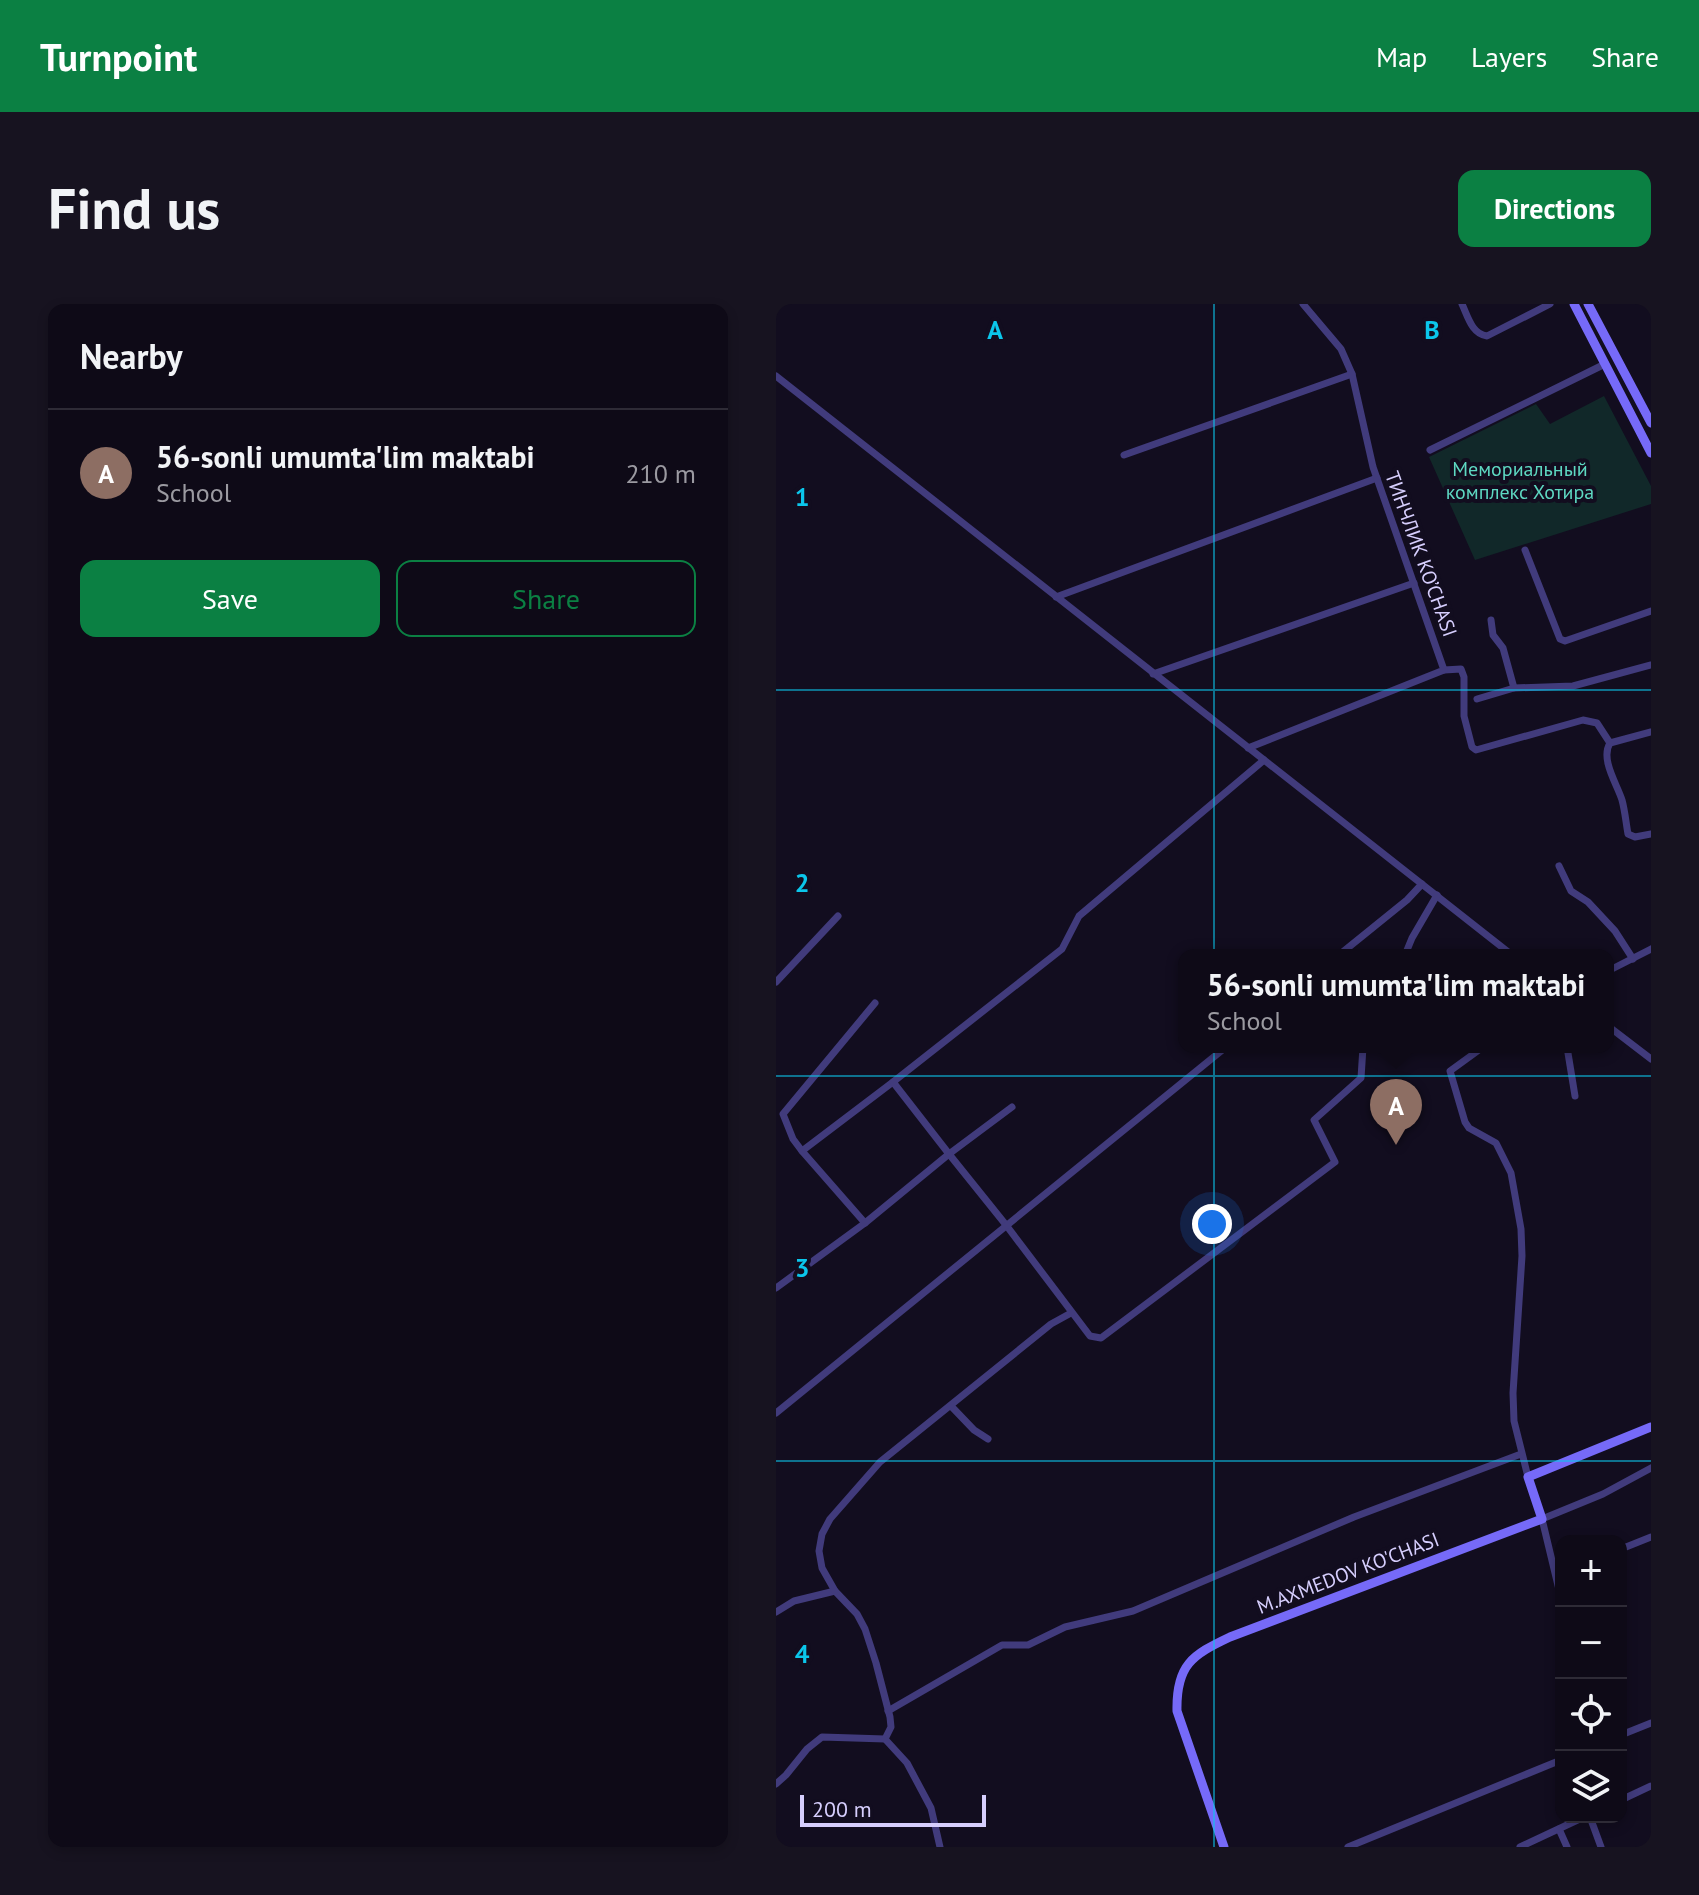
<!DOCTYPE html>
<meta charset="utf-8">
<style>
:root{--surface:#0e0a17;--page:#171320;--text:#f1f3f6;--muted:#9b9aa1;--line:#2e2b36;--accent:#0b8043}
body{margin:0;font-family:"PT Sans",sans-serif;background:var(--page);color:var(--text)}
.controls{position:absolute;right:24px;bottom:24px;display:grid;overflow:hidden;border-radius:16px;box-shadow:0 4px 12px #0003}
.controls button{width:72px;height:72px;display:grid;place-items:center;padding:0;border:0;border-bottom:2px solid var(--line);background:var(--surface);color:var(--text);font:40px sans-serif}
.scale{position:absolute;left:24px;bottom:20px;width:186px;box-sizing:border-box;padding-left:8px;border:4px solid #d6cefd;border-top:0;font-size:22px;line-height:28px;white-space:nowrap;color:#d6cefd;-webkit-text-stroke:6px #120d1f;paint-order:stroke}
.you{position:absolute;left:436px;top:920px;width:28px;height:28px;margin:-20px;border:6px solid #fff;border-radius:50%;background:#1a73e8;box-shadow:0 0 0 12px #1a73e833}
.badge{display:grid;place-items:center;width:52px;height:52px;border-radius:50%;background:var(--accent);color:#fff;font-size:26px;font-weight:700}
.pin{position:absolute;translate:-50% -66px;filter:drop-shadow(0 2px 4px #0008)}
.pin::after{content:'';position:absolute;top:42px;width:28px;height:24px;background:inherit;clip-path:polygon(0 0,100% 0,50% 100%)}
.popup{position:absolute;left:402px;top:645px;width:436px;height:104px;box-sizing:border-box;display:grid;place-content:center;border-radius:16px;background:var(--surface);filter:drop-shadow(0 2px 6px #0005);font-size:26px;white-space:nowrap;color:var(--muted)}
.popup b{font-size:30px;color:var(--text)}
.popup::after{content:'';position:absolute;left:50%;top:100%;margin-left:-16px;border:16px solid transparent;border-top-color:var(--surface)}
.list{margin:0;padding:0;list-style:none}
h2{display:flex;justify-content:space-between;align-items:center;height:104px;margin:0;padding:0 32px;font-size:34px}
h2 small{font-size:26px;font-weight:400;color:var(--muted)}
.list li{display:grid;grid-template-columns:52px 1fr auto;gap:24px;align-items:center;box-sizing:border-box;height:128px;padding:0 32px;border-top:2px solid var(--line)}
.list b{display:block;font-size:30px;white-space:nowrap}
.list p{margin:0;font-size:26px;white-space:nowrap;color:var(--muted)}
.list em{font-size:26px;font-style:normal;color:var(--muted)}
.actions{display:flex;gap:16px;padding:24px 32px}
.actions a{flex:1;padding:18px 0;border:2px solid var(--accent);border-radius:16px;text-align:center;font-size:28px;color:var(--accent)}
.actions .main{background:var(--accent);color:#fff}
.icon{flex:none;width:44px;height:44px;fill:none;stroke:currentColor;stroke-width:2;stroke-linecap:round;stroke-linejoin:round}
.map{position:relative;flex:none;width:875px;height:1543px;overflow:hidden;border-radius:16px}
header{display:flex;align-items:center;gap:48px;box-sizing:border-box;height:112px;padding:0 40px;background:var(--accent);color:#fff}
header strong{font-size:38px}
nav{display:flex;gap:44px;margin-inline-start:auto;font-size:28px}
.intro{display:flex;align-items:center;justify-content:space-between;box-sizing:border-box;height:192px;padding:0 48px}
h1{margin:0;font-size:56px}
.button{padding:20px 36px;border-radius:16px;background:var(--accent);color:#fff;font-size:28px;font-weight:700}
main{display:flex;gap:48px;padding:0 48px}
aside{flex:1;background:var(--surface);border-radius:16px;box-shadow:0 4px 12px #0003}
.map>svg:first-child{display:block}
</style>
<header>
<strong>Turnpoint</strong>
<nav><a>Map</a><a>Layers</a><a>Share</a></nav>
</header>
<div class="intro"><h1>Find us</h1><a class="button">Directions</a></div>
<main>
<aside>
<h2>Nearby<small></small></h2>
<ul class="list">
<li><span class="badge" style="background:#8d6e63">A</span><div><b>56-sonli umumta'lim maktabi</b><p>School</p></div><em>210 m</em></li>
</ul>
<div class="actions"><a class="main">Save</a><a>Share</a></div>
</aside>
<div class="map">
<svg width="875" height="1543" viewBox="0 0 875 1543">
<rect width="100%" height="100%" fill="#120d1f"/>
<polygon fill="#112829" points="828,92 875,182 875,200 699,256 653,153 760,100 774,120"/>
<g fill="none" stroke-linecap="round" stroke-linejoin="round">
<g stroke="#413b7c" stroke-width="7">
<path d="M686 0C692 13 696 30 711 32L774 0"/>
<polyline points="0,72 736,651"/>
<polyline points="654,146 829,60"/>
<polyline points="348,151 576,70"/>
<polyline points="749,246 784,335 789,337 875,307"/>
<polyline points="280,293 601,174"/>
<polyline points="715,316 717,331 727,344 738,384"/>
<polyline points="668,366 685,365 688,373 688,412 696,443 700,446 807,416 821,419 834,439"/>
<polyline points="377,370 638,279"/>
<polyline points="701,395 738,384 797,382 875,361"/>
<path d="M875 428 834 439C824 455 841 480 846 496 849 507 850 519 852 530L859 533 875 530"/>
<polyline points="472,444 668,366 597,163 576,70 565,45 527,0"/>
<polyline points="783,562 795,587 812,598 839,627 857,655"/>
<polyline points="563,651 631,596 646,580"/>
<polyline points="629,651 636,634 661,591"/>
<polyline points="832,667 875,645"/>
<polyline points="0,678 62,612"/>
<polyline points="832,722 875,755"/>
<polyline points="707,743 674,767 689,818 693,824 720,839 735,869 745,925 746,952 737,1089 738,1117 752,1173"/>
<polyline points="791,743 799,792"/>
<polyline points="236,803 173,850 230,921 314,1032 325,1034 559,858 538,816 585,774 587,743"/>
<polyline points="26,847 117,778"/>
<polyline points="89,919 26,847 17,835 7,810 99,699"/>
<polyline points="0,984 89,919 173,850 117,778 286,645 303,612 488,456"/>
<polyline points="176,1103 198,1126 212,1135"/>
<polyline points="0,1109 450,743"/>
<polyline points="845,1245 875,1233"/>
<polyline points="785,1294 766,1215 827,1190 875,1164"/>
<polyline points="0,1308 18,1297 59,1287"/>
<polyline points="112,1407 226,1341 252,1341 289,1323 357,1307 578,1213 745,1150"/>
<polyline points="845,1431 875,1419"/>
<polyline points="109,1435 115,1423 114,1413 100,1359 89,1325 81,1310 59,1287 46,1264 43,1247 46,1230 54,1215 104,1158 275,1020 295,1009"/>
<polyline points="0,1480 10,1471 31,1445 46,1433 109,1435 131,1459 155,1504 164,1543"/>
<polyline points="845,1496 875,1482"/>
<polyline points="814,1513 825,1543"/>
<polyline points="783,1525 791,1543"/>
<polyline points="572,1543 785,1456"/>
<polyline points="744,1543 808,1513"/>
</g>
<g stroke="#766af8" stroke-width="9">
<polyline points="798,0 875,149"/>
<polyline points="812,0 875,119"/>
<path d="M448 1543 401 1407C400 1361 416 1351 454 1333L766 1215 752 1173 875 1123"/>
</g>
</g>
<path fill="none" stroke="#0bc6eb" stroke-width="2" stroke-opacity="0.55" d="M438 0V1543M0 386H875M0 772H875M0 1157H875"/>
<g text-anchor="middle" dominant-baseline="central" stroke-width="8" stroke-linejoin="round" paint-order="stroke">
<g font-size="20" fill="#5ed8c2" stroke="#120d1f">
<text x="744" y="165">Мемориальный<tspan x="744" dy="23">комплекс Хотира</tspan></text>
</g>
<g font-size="20" fill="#d6cefd" stroke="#120d1f">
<text transform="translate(645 250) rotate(70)">ТИНЧЛИК KO’CHASI</text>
<text transform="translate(572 1269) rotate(-21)">M.AXMEDOV KO'CHASI</text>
</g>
</g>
<g font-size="26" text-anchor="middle" font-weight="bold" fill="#0bc6eb" stroke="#120d1f" stroke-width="8" stroke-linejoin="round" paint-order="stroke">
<text x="219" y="35">A</text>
<text x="656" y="35">B</text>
<text x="26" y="202">1</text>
<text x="26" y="588">2</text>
<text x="26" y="973">3</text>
<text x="26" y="1359">4</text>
</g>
</svg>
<div class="controls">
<button>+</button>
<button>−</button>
<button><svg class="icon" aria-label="locate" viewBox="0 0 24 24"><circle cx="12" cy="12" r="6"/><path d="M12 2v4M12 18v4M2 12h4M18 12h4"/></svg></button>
<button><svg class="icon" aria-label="layers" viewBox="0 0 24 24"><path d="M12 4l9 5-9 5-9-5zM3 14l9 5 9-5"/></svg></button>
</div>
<div class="scale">200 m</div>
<div class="you"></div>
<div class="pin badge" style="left:620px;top:841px;background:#8d6e63">A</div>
<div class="popup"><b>56-sonli umumta'lim maktabi</b>School</div>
</div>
</main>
